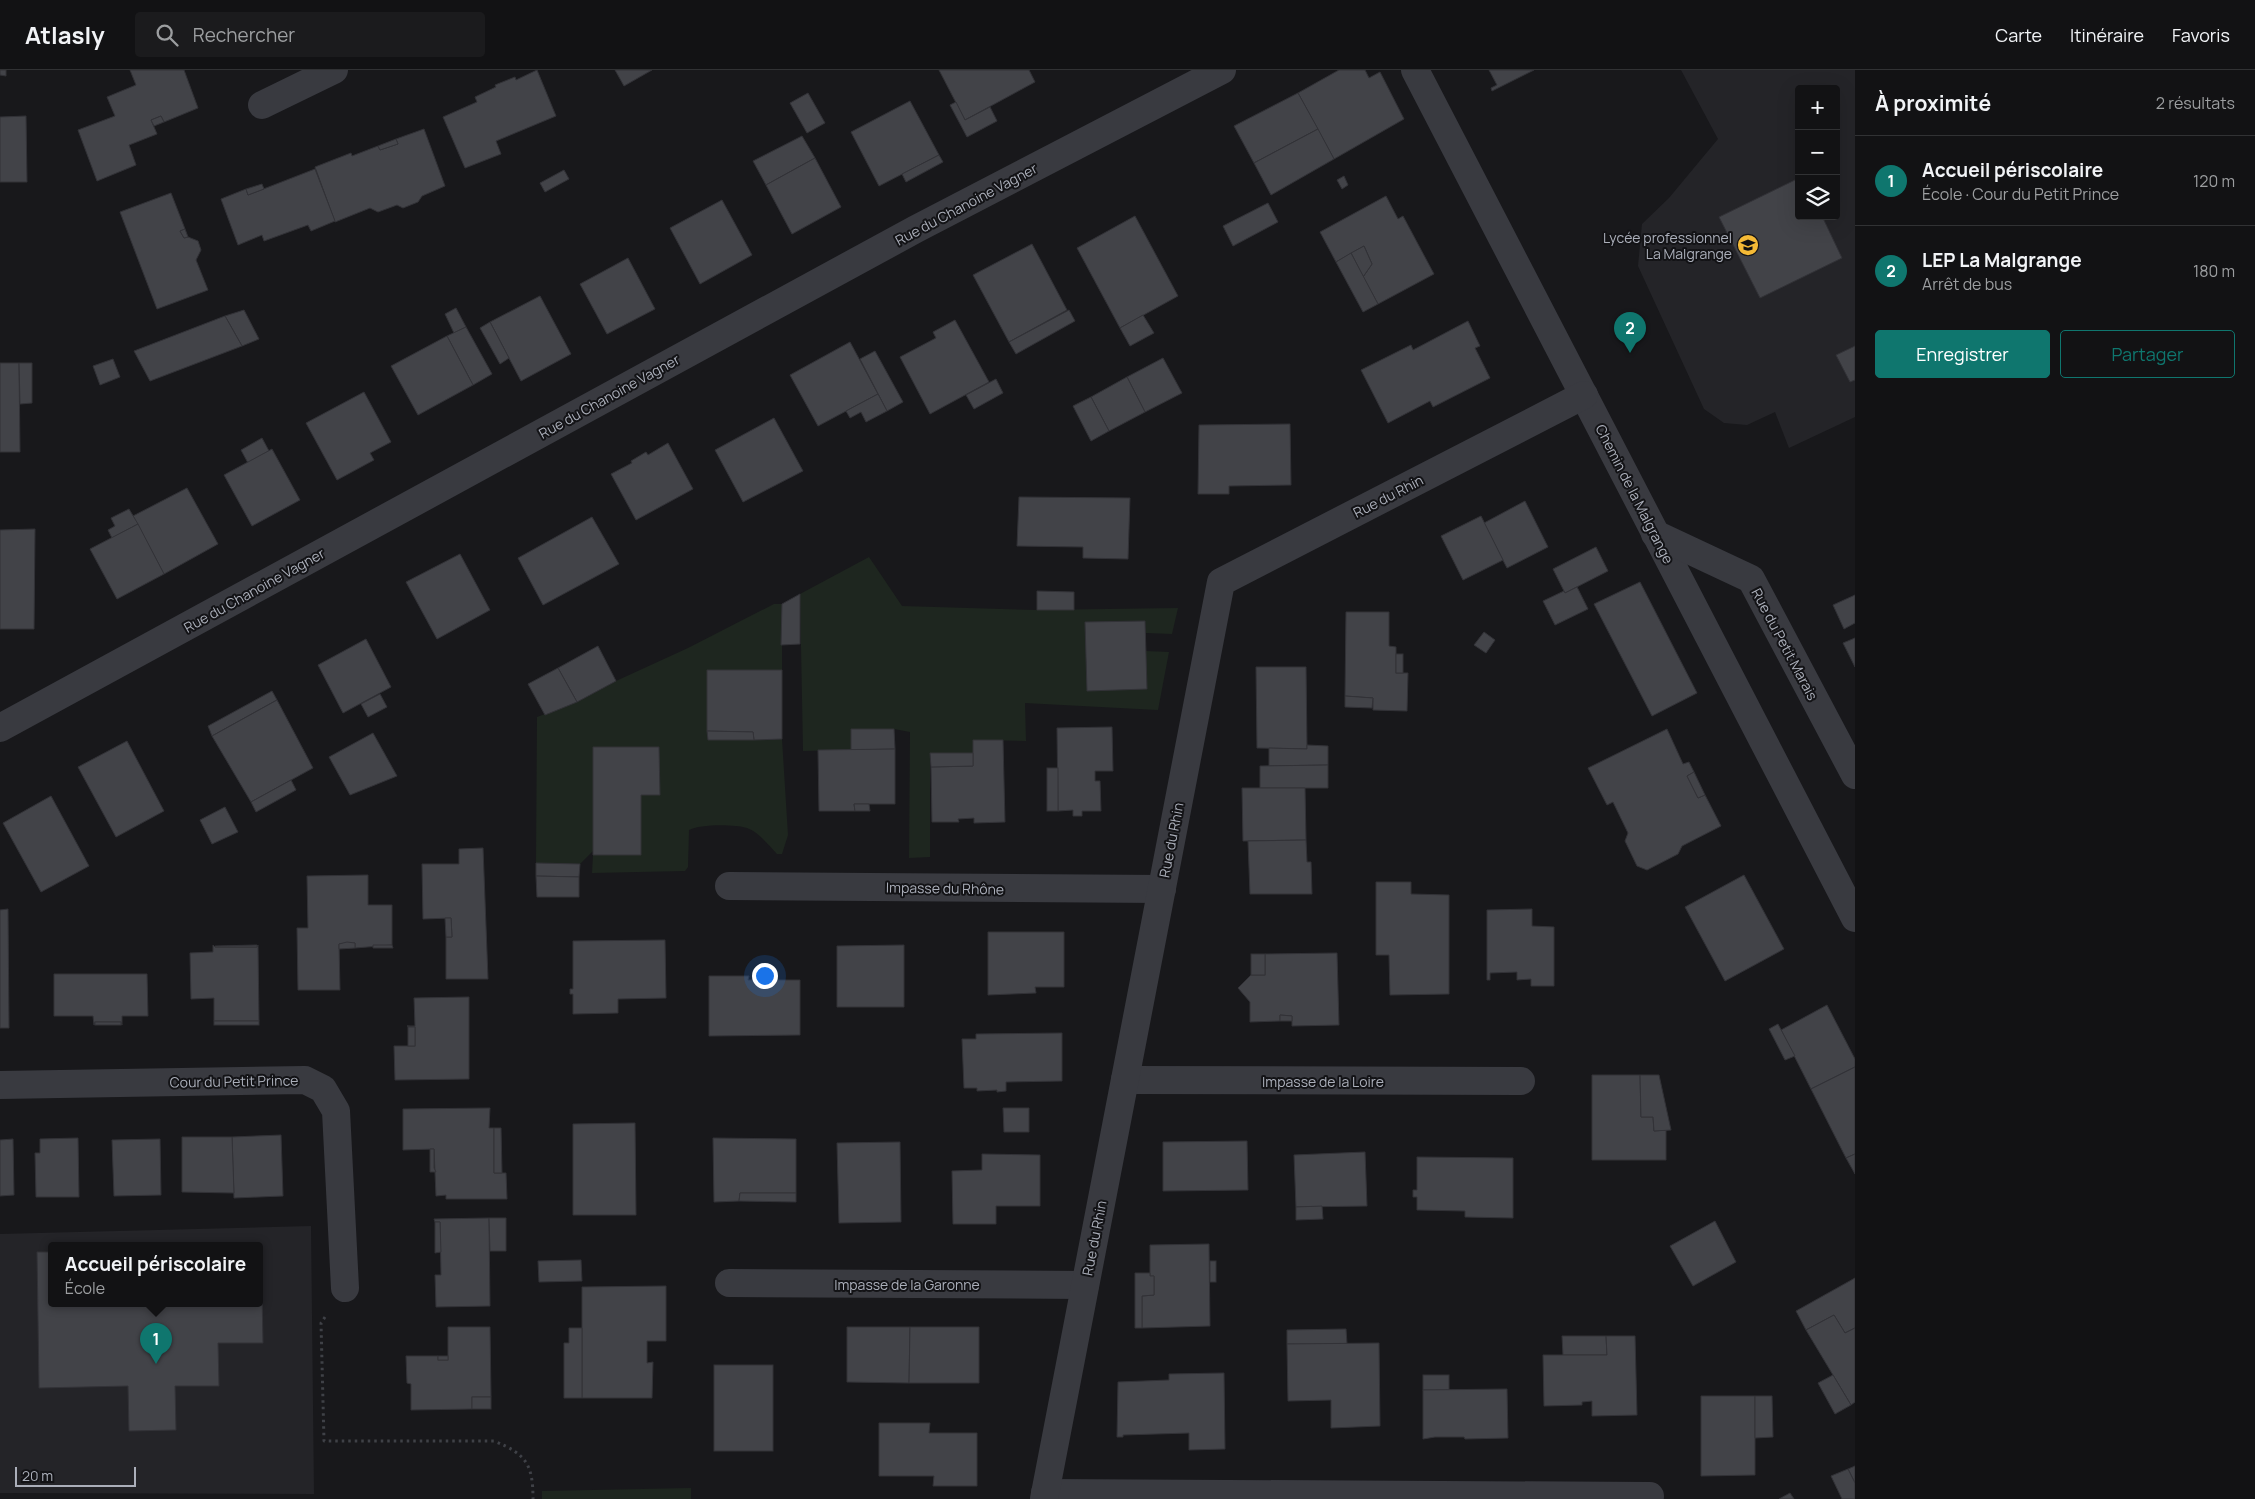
<!DOCTYPE html>
<html lang="fr">
<meta charset="utf-8">
<style>
:root{--surface:#121214;--page:#1b1b1d;--text:#f1f3f6;--muted:#9c9ea0;--line:#313234;--accent:#0f766e}
body{margin:0;font-family:Manrope,sans-serif;background:var(--page);color:var(--text)}
.controls{position:absolute;right:15px;top:15px;display:grid;overflow:hidden;border-radius:5px;box-shadow:0 5px 20px #0002}
.controls button{width:45px;height:45px;display:grid;place-items:center;padding:0;border:0;border-bottom:1px solid var(--line);background:var(--surface);color:var(--text);font:25px sans-serif}
.scale{position:absolute;left:15px;bottom:12px;width:121px;box-sizing:border-box;padding-left:5px;border:2px solid #abafba;border-top:0;font-size:14px;line-height:18px;white-space:nowrap;color:#abafba;-webkit-text-stroke:4px #131316;paint-order:stroke}
.you{position:absolute;left:764px;top:905px;width:18px;height:18px;margin:-12px;border:4px solid #fff;border-radius:50%;background:#1a73e8;box-shadow:0 0 0 8px #1a73e833}
.badge{display:grid;place-items:center;width:32px;height:32px;border-radius:50%;background:var(--accent);color:#fff;font-size:16px;font-weight:700}
.pin{position:absolute;translate:-50% -41px;filter:drop-shadow(0 1px 2px #0008)}
.pin::after{content:'';position:absolute;top:26px;width:18px;height:15px;background:inherit;clip-path:polygon(0 0,100% 0,50% 100%)}
.popup{position:absolute;left:48px;top:1172px;width:215px;height:65px;box-sizing:border-box;display:grid;place-content:center;border-radius:5px;background:var(--surface);filter:drop-shadow(0 1px 4px #0005);font-size:16px;white-space:nowrap;color:var(--muted)}
.popup b{font-size:19px;color:var(--text)}
.popup::after{content:'';position:absolute;left:50%;top:100%;margin-left:-10px;border:10px solid transparent;border-top-color:var(--surface)}
.list{margin:0;padding:0;list-style:none}
h2{display:flex;justify-content:space-between;align-items:center;height:65px;margin:0;padding:0 20px;font-size:21px}
h2 small{font-size:16px;font-weight:400;color:var(--muted)}
.list li{display:grid;grid-template-columns:32px 1fr auto;gap:15px;align-items:center;box-sizing:border-box;height:90px;padding:0 20px;border-top:1px solid var(--line)}
.list b{display:block;font-size:19px;white-space:nowrap}
.list p{margin:0;font-size:16px;white-space:nowrap;color:var(--muted)}
.list em{font-size:16px;font-style:normal;color:var(--muted)}
.actions{display:flex;gap:10px;padding:15px 20px}
.actions a{flex:1;padding:11px 0;border:1px solid var(--accent);border-radius:5px;text-align:center;font-size:18px;color:var(--accent)}
.actions .main{background:var(--accent);color:#fff}
.icon{flex:none;width:28px;height:28px;fill:none;stroke:currentColor;stroke-width:2;stroke-linecap:round;stroke-linejoin:round}
.map{position:relative;flex:none;width:1855px;height:1429px;overflow:hidden}
header{display:flex;align-items:center;gap:30px;box-sizing:border-box;height:70px;padding:0 25px;background:var(--surface);border-bottom:1px solid var(--line)}
header strong{font-size:24px}
nav{display:flex;gap:28px;margin-inline-start:auto;font-size:18px}
.search{width:350px;height:45px;background:var(--page);display:flex;align-items:center;gap:12px;box-sizing:border-box;padding:0 18px;border-radius:5px;color:var(--muted);font-size:19px}
main{display:flex}
aside{flex:1;background:var(--surface)}
.map>svg:first-child{display:block}
</style>
<header>
<strong>Atlasly</strong>
<div class="search"><svg class="icon" aria-label="search" viewBox="0 0 24 24"><circle cx="10" cy="10" r="6"/><path d="M15 15l6 6"/></svg>Rechercher</div>
<nav><a>Carte</a><a>Itinéraire</a><a>Favoris</a></nav>
</header>
<main>
<div class="map">
<svg width="1855" height="1429" viewBox="0 0 1855 1429">
<rect width="100%" height="100%" fill="#18181b"/>
<g fill="#242428" fill-rule="evenodd">
<path d="M1681 0H1855V347L1789 378 1775 342 1747 355 1724 353 1704 339 1638 196 1642 154 1669 128 1718 69ZM1799 19H1836V146H1799Z"/>
<path d="M311 1156 314 1424 0 1423V1164ZM52 1175H260V1233H52Z"/>
</g>
<g fill="#1e261f">
<polygon points="869,487 902,536 1037,540 1178,538 1172,564 1146,563 1145,551 1085,552 1087,621 1147,619 1146,581 1169,582 1158,640 1025,633 1026,671 973,670 973,683 930,683 930,787 909,788 910,662 894,659 851,659 851,680 803,681 800,524"/>
<path d="M774 534H782V600H707V661L708 670 782 669 788 765 782 784H777C769 776 759 762 747 758 735 754 699 754 689 760L688 797 685 801 592 803 593 785H641V725H660L593 677V781L580 794 536 793 537 647 577 632 616 611 688 578Z"/>
<polygon points="691,1418 691,1429 542,1429 542,1421"/>
</g>
<g fill="#424348" stroke="#323237">
<polygon points="0,0 6,0 6,6 0,5"/>
<polygon points="130,0 184,0 198,38 164,52 161,46 151,50 157,64 129,75 136,95 97,111 78,60 115,46 107,27 136,15"/>
<polygon points="537,0 556,46 496,71 501,84 465,98 443,47 477,32 475,27 496,17 495,15 515,7 516,10"/>
<polygon points="615,0 652,0 624,16"/>
<polygon points="939,0 1029,0 1035,12 965,50"/>
<polygon points="1339,0 1365,0 1369,8 1380,2 1404,49 1334,89 1298,23"/>
<polygon points="1489,0 1534,0 1492,21 1491,18 1497,15"/>
<polygon points="808,23 825,53 807,63 790,33"/>
<polygon points="1298,23 1318,59 1254,93 1234,56"/>
<polygon points="910,31 939,85 879,116 851,62"/>
<polygon points="956,32 965,50 990,37 997,51 967,67 950,35"/>
<polygon points="26,46 27,112 0,112 0,47"/>
<polygon points="161,46 164,52 154,56 151,50"/>
<polygon points="424,59 445,116 422,126 418,132 403,138 397,135 378,142 370,138 335,152 315,97 351,83 352,86 378,76 380,80 398,74 396,69"/>
<polygon points="1318,59 1334,89 1271,125 1254,93"/>
<polygon points="802,66 815,88 766,115 753,91"/>
<polygon points="396,69 398,74 380,80 378,76"/>
<polygon points="939,85 943,92 906,112 902,104"/>
<polygon points="815,88 841,137 792,164 766,115"/>
<polygon points="315,99 335,151 311,161 308,155 264,171 262,165 238,175 221,129 246,119 248,125"/>
<polygon points="564,100 569,109 545,122 540,113"/>
<polygon points="1344,106 1348,115 1342,119 1337,110"/>
<polygon points="1799,108 1799,146 1822,146 1842,188 1760,228 1719,147"/>
<polygon points="262,114 264,119 248,125 246,119"/>
<polygon points="171,123 185,159 180,161 184,168 188,167 198,171 201,180 196,190 208,220 157,239 120,142"/>
<polygon points="1386,126 1398,149 1403,146 1434,204 1378,234 1363,207 1372,194 1364,176 1336,192 1320,162"/>
<polygon points="722,130 752,185 700,214 670,158"/>
<polygon points="1268,133 1278,152 1233,176 1223,156"/>
<polygon points="1135,146 1178,226 1120,258 1077,178"/>
<polygon points="185,159 188,167 184,168 180,161"/>
<polygon points="1032,174 1067,240 1009,272 973,205"/>
<polygon points="1364,176 1372,194 1363,207 1351,183"/>
<polygon points="1351,183 1378,234 1363,242 1336,192"/>
<polygon points="628,188 655,239 607,264 580,214"/>
<polygon points="540,226 571,284 521,311 490,252"/>
<polygon points="456,238 466,257 454,263 445,244"/>
<polygon points="244,240 259,269 242,276 225,246"/>
<polygon points="1069,240 1075,251 1016,284 1009,272"/>
<polygon points="1143,245 1154,263 1130,276 1120,258"/>
<polygon points="225,246 242,276 150,311 134,281"/>
<polygon points="955,250 989,312 930,344 900,287 936,268 933,262"/>
<polygon points="1468,251 1480,276 1475,278 1490,308 1433,337 1430,331 1388,353 1361,300 1411,275 1413,280"/>
<polygon points="490,252 509,288 500,294 480,258"/>
<polygon points="466,257 492,304 473,315 447,266"/>
<polygon points="447,266 473,315 418,345 391,296"/>
<polygon points="850,272 878,324 818,356 790,305"/>
<polygon points="1855,276 1855,310 1850,312 1836,285"/>
<polygon points="875,281 903,332 887,341 860,289"/>
<polygon points="1163,288 1182,323 1145,342 1127,307"/>
<polygon points="113,289 120,307 100,315 93,296"/>
<polygon points="0,293 19,293 20,382 0,382"/>
<polygon points="19,293 32,293 32,333 20,334"/>
<polygon points="1127,307 1145,342 1109,361 1091,327"/>
<polygon points="996,309 1003,323 974,339 966,325"/>
<polygon points="364,322 391,372 370,383 374,390 337,410 306,353"/>
<polygon points="878,324 887,341 866,352 861,342 850,348 846,341"/>
<polygon points="1091,327 1109,361 1091,371 1073,336"/>
<polygon points="774,348 803,401 743,432 715,380"/>
<polygon points="1290,354 1291,415 1229,416 1229,424 1198,424 1199,355"/>
<polygon points="262,368 269,381 248,393 241,380"/>
<polygon points="668,373 693,419 636,450 611,404 632,393 631,391 646,382 648,385"/>
<polygon points="272,379 300,430 252,456 224,405"/>
<polygon points="187,418 218,474 164,504 133,446"/>
<polygon points="1019,427 1130,428 1128,489 1083,488 1083,477 1017,476"/>
<polygon points="1525,431 1548,477 1507,498 1484,453"/>
<polygon points="129,439 138,454 112,468 108,460 115,456 111,448"/>
<polygon points="1481,446 1503,490 1463,510 1441,466"/>
<polygon points="592,447 619,494 543,535 518,488"/>
<polygon points="138,454 164,504 117,529 90,479"/>
<polygon points="35,459 34,559 0,559 0,460"/>
<polygon points="1596,477 1608,501 1565,523 1553,499"/>
<polygon points="460,484 490,540 437,569 406,512"/>
<polygon points="1640,512 1697,623 1652,646 1594,534"/>
<polygon points="1577,517 1588,539 1555,555 1543,531 1564,521 1565,523"/>
<polygon points="1037,521 1074,522 1074,540 1037,540"/>
<polygon points="800,524 800,574 781,575 782,534"/>
<polygon points="1855,525 1855,553 1844,559 1833,535"/>
<polygon points="1346,542 1389,542 1389,576 1396,577 1396,603 1408,603 1407,641 1373,640 1373,628 1345,626"/>
<polygon points="1145,551 1147,619 1087,621 1085,552"/>
<polygon points="1484,562 1495,570 1486,583 1474,575"/>
<polygon points="1855,568 1855,597 1843,573"/>
<polygon points="366,569 391,617 343,643 318,595"/>
<polygon points="598,576 616,611 577,632 558,598"/>
<rect x="1396" y="584" width="7" height="19"/>
<polygon points="1256,597 1306,597 1307,679 1257,678"/>
<polygon points="558,598 577,632 545,645 528,614"/>
<polygon points="707,600 782,600 782,669 754,670 753,662 707,661"/>
<polygon points="272,621 277,630 212,666 208,656"/>
<polygon points="380,624 387,637 368,647 361,634"/>
<polygon points="1345,626 1373,628 1372,638 1345,637"/>
<polygon points="277,630 313,698 251,732 212,666"/>
<polygon points="1112,657 1113,701 1095,701 1095,711 1100,711 1101,741 1082,741 1082,746 1073,746 1073,740 1058,741 1057,658"/>
<polygon points="851,659 894,659 895,679 851,680"/>
<polygon points="1667,659 1683,694 1689,692 1694,702 1687,706 1698,728 1705,725 1721,756 1682,776 1678,784 1647,800 1637,796 1625,771 1628,763 1613,732 1607,735 1588,698"/>
<polygon points="707,661 753,662 754,670 708,670"/>
<polygon points="373,663 397,706 350,725 329,687"/>
<polygon points="973,670 1003,670 1005,752 974,753 974,748 958,749 959,752 932,752 931,697 973,696"/>
<polygon points="127,671 164,741 116,767 78,697"/>
<polygon points="1307,675 1328,676 1328,695 1269,696 1269,678 1307,679"/>
<polygon points="593,677 659,677 660,725 641,725 641,785 593,785"/>
<polygon points="895,679 895,734 854,734 855,741 819,741 818,680"/>
<polygon points="930,683 973,683 973,696 931,697"/>
<polygon points="1328,695 1328,718 1260,718 1260,696"/>
<rect x="1047" y="698" width="11" height="43"/>
<polygon points="1694,702 1705,725 1698,728 1687,706"/>
<polygon points="291,710 296,720 256,742 251,732"/>
<polygon points="1242,718 1305,718 1306,770 1243,771"/>
<polygon points="51,726 89,796 41,822 3,753"/>
<polygon points="854,734 869,734 870,741 855,741"/>
<polygon points="225,737 238,762 212,774 200,750"/>
<polygon points="1306,770 1307,792 1311,792 1312,824 1250,824 1248,771"/>
<polygon points="483,778 488,909 446,909 446,867 452,867 451,848 423,849 422,794 459,794 459,779"/>
<polygon points="536,793 580,794 579,807 536,806"/>
<polygon points="368,805 368,835 392,835 392,875 355,878 355,873 339,874 340,920 298,920 297,858 308,858 307,806"/>
<polygon points="1744,805 1784,879 1725,911 1685,837"/>
<polygon points="536,806 579,807 579,827 537,827"/>
<polygon points="1376,812 1411,812 1411,824 1449,825 1449,924 1390,925 1389,885 1376,885"/>
<polygon points="8,839 9,958 0,958 0,840"/>
<polygon points="1532,839 1532,856 1554,857 1554,916 1531,916 1531,909 1517,910 1517,902 1490,903 1490,910 1487,910 1487,840"/>
<polygon points="445,848 451,848 452,867 446,867"/>
<polygon points="988,862 1064,862 1064,917 1035,917 1036,923 988,925"/>
<polygon points="665,870 666,928 618,929 618,943 573,944 573,924 570,924 570,919 573,919 573,871"/>
<polygon points="347,872 355,873 355,878 339,879 339,874"/>
<polygon points="213,875 215,877 257,877 258,875 259,951 214,951 214,928 191,929 190,883 213,882"/>
<polygon points="257,875 257,877 215,877 215,876"/>
<polygon points="373,875 392,875 393,878 373,878"/>
<polygon points="904,875 904,937 837,937 837,876"/>
<polygon points="1337,883 1339,955 1292,956 1292,946 1280,945 1280,951 1250,952 1250,932 1238,918 1251,905 1265,905 1265,884"/>
<rect x="1251" y="884" width="14" height="21"/>
<polygon points="54,904 147,904 148,946 122,946 122,955 121,952 95,952 94,955 93,946 54,946"/>
<polygon points="709,906 749,906 748,910 800,910 800,965 709,966"/>
<polygon points="469,927 469,1009 395,1010 394,976 415,976 415,957 407,956 415,956 414,928"/>
<polygon points="1827,935 1855,989 1855,997 1811,1019 1781,960"/>
<polygon points="1280,945 1292,946 1292,951 1280,951"/>
<rect x="214" y="951" width="45" height="4"/>
<rect x="95" y="952" width="26" height="3"/>
<polygon points="1778,954 1795,986 1785,990 1769,959"/>
<rect x="408" y="957" width="7" height="19"/>
<polygon points="1062,963 1062,1011 1006,1012 1006,1021 997,1022 997,1020 977,1021 977,1018 964,1018 962,969 976,969 976,964"/>
<polygon points="1855,997 1855,1084 1846,1088 1811,1019"/>
<polygon points="1592,1005 1640,1005 1641,1047 1653,1047 1654,1061 1666,1060 1666,1090 1592,1090"/>
<polygon points="1640,1005 1659,1005 1671,1060 1654,1061 1653,1047 1641,1047"/>
<polygon points="490,1038 489,1058 494,1058 494,1103 506,1103 507,1129 446,1129 446,1125 436,1126 434,1079 403,1080 403,1039"/>
<polygon points="1003,1038 1029,1038 1029,1062 1004,1062"/>
<polygon points="635,1053 636,1145 573,1145 573,1054"/>
<polygon points="494,1058 501,1058 502,1103 494,1103"/>
<polygon points="281,1065 283,1126 234,1128 232,1067"/>
<polygon points="182,1067 232,1067 234,1123 182,1122"/>
<polygon points="78,1068 79,1127 36,1127 35,1083 40,1083 40,1069"/>
<polygon points="713,1068 796,1069 796,1123 740,1123 739,1131 714,1132"/>
<polygon points="13,1069 14,1125 0,1126 0,1070"/>
<polygon points="160,1069 161,1125 114,1126 112,1070"/>
<polygon points="1247,1071 1248,1120 1163,1121 1163,1072"/>
<polygon points="900,1072 901,1152 839,1153 837,1073"/>
<polygon points="430,1079 434,1079 434,1098 436,1102 430,1102"/>
<polygon points="1365,1082 1367,1136 1296,1137 1294,1085"/>
<polygon points="982,1084 1040,1085 1040,1136 996,1136 996,1154 953,1154 952,1101 982,1100"/>
<polygon points="1855,1084 1855,1104 1846,1088"/>
<polygon points="1417,1087 1513,1088 1513,1148 1465,1147 1465,1141 1417,1140 1417,1127 1413,1127 1413,1120 1417,1120"/>
<polygon points="740,1123 796,1123 796,1132 739,1131"/>
<polygon points="1322,1136 1323,1149 1296,1150 1296,1137"/>
<polygon points="489,1148 490,1236 436,1237 435,1205 441,1205 440,1152 435,1152 434,1149"/>
<polygon points="489,1148 506,1148 506,1181 490,1181"/>
<polygon points="1715,1151 1736,1192 1693,1216 1670,1176"/>
<polygon points="435,1152 440,1152 441,1182 435,1183"/>
<polygon points="1209,1174 1210,1256 1142,1258 1142,1226 1154,1225 1154,1206 1150,1206 1150,1175"/>
<polygon points="37,1182 52,1182 52,1233 260,1233 260,1224 262,1224 263,1273 218,1273 219,1316 175,1316 176,1360 129,1361 128,1316 39,1318"/>
<polygon points="581,1190 582,1211 539,1212 538,1191"/>
<rect x="1210" y="1191" width="6" height="21"/>
<polygon points="1135,1203 1150,1203 1150,1206 1154,1206 1154,1225 1142,1226 1142,1258 1135,1258"/>
<polygon points="1855,1208 1855,1258 1845,1263 1834,1245 1806,1260 1796,1241"/>
<polygon points="666,1216 666,1271 647,1271 647,1293 653,1292 652,1328 582,1328 582,1217"/>
<polygon points="1834,1245 1845,1263 1855,1258 1855,1332 1851,1335 1806,1260"/>
<polygon points="448,1257 490,1257 491,1327 472,1327 472,1339 411,1340 411,1314 407,1313 406,1286 438,1286 438,1290 448,1290"/>
<polygon points="847,1257 910,1257 909,1313 847,1312"/>
<polygon points="910,1257 979,1257 979,1313 909,1313"/>
<polygon points="569,1258 582,1258 582,1328 564,1328 564,1273 569,1273"/>
<polygon points="1346,1259 1347,1274 1287,1274 1287,1260"/>
<polygon points="1562,1266 1606,1266 1607,1285 1563,1285"/>
<polygon points="1606,1266 1635,1266 1637,1345 1592,1346 1592,1331 1582,1332 1582,1335 1544,1336 1543,1285 1607,1285"/>
<polygon points="1379,1273 1380,1356 1331,1358 1331,1330 1288,1331 1287,1274"/>
<rect x="438" y="1286" width="10" height="4"/>
<rect x="714" y="1295" width="59" height="86"/>
<polygon points="1224,1303 1225,1379 1189,1380 1189,1363 1123,1365 1123,1367 1117,1367 1118,1312 1169,1310 1169,1304"/>
<rect x="1423" y="1305" width="26" height="15"/>
<polygon points="1833,1305 1851,1335 1835,1344 1818,1313"/>
<polygon points="1507,1319 1508,1368 1465,1369 1464,1367 1435,1367 1423,1369 1423,1320"/>
<polygon points="1701,1326 1755,1326 1755,1405 1701,1406"/>
<polygon points="1755,1326 1772,1326 1773,1367 1755,1368"/>
<rect x="472" y="1327" width="19" height="12"/>
<polygon points="879,1353 930,1353 929,1363 977,1363 977,1416 933,1416 934,1406 879,1406"/>
<polygon points="1855,1396 1855,1413 1848,1399"/>
<polygon points="1848,1399 1855,1413 1855,1429 1842,1429 1831,1406"/>
<polygon points="1790,1423 1794,1429 1779,1429"/>
</g>
<g fill="none" stroke-linecap="round" stroke-linejoin="round">
<path stroke="#3f4147" stroke-width="3" stroke-dasharray="2.5 4" stroke-linecap="butt" d="M325 1247 321 1253 324 1371H494C526 1384 533 1394 533 1429"/>
<g stroke="#393a40" stroke-width="28">
<polyline points="1415,0 1855,848"/>
<polyline points="262,35 334,0"/>
<polyline points="1655,464 1751,509 1855,705"/>
<polyline points="0,658 916,159 1222,0"/>
<polyline points="729,816 1162,819"/>
<polyline points="1125,1010 1521,1011"/>
<polyline points="0,1015 305,1010 323,1019 336,1041 345,1218"/>
<polyline points="729,1213 1085,1215"/>
<polyline points="1045,1423 1650,1426"/>
<polyline points="1044,1429 1221,512 1584,325"/>
</g>
</g>
<defs>
<g id="school-disc" transform="scale(1.125)"><circle r="9.5" fill="#f5ba36" stroke="#131316"/><path d="M0-5L7-2L0 1L-7-2ZM-4 1L0 2.5L4 1V4Q0 6-4 4Z" fill="#111"/></g>
</defs>
<g fill-rule="evenodd">
<use href="#school-disc" x="1748" y="175"/>
</g>
<g text-anchor="middle" dominant-baseline="central" stroke-width="4" stroke-linejoin="round" paint-order="stroke">
<g font-size="14" fill="#abafba" stroke="#131316">
<text transform="translate(966 134) rotate(-28)">Rue du Chanoine Vagner</text>
<text transform="translate(609 326) rotate(-29)">Rue du Chanoine Vagner</text>
<text transform="translate(1635 424) rotate(63)">Chemin de la Malgrange</text>
<text transform="translate(1388 426) rotate(-27)">Rue du Rhin</text>
<text transform="translate(254 520) rotate(-29)">Rue du Chanoine Vagner</text>
<text transform="translate(1785 574) rotate(62)">Rue du Petit Marais</text>
<text transform="translate(1171 770) rotate(-79)">Rue du Rhin</text>
<text transform="translate(945 818) rotate(1)">Impasse du Rhône</text>
<text transform="translate(234 1011) rotate(-1)">Cour du Petit Prince</text>
<text x="1323" y="1011">Impasse de la Loire</text>
<text transform="translate(1094 1168) rotate(-79)">Rue du Rhin</text>
<text x="907" y="1214">Impasse de la Garonne</text>
</g>
<g font-size="14" fill="#abafba" stroke="#131316" text-anchor="end">
<text x="1732" y="167">Lycée professionnel<tspan x="1732" dy="16">La Malgrange</tspan></text>
</g>
</g>
</svg>
<div class="controls">
<button>+</button>
<button>−</button>
<button><svg class="icon" aria-label="layers" viewBox="0 0 24 24"><path d="M12 4l9 5-9 5-9-5zM3 14l9 5 9-5"/></svg></button>
</div>
<div class="scale">20 m</div>
<div class="you"></div>
<div class="pin badge" style="left:156px;top:1294px">1</div>
<div class="popup"><b>Accueil périscolaire</b>École</div>
<div class="pin badge" style="left:1630px;top:283px">2</div>
</div>
<aside>
<h2>À proximité<small>2 résultats</small></h2>
<ul class="list">
<li><span class="badge">1</span><div><b>Accueil périscolaire</b><p>École · Cour du Petit Prince</p></div><em>120 m</em></li>
<li><span class="badge">2</span><div><b>LEP La Malgrange</b><p>Arrêt de bus</p></div><em>180 m</em></li>
</ul>
<div class="actions"><a class="main">Enregistrer</a><a>Partager</a></div>
</aside>
</main>
